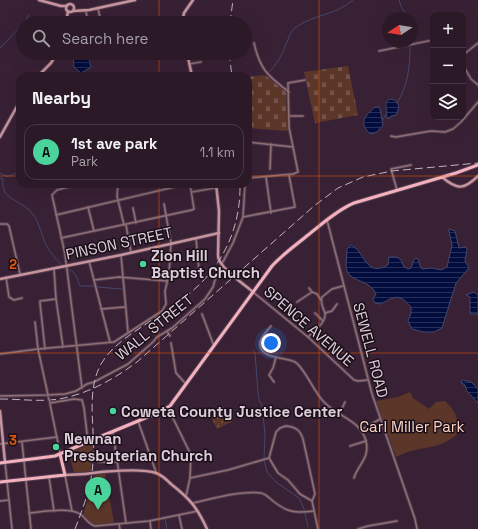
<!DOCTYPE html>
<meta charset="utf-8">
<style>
:root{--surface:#2b1928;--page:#372634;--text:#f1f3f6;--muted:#a6a0a8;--line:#473845;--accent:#4ad49c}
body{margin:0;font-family:"Space Grotesk",sans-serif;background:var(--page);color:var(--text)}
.controls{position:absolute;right:12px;top:12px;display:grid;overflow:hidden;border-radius:8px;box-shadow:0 4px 16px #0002}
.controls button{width:36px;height:36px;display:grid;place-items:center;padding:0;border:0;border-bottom:1px solid var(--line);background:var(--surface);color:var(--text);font:20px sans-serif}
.compass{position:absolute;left:382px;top:12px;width:36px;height:36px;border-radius:50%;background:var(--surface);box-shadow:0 4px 16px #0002;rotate:258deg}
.you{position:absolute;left:271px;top:343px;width:14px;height:14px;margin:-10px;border:3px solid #fff;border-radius:50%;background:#1a73e8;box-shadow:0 0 0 6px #1a73e833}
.badge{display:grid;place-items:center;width:26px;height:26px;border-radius:50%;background:var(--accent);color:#111;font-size:13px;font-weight:700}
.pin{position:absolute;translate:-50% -33px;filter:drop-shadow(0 1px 2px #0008)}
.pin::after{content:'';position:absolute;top:21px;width:14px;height:12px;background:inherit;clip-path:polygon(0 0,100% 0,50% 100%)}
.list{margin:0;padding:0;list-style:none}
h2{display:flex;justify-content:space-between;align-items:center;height:52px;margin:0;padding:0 16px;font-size:17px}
h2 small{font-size:13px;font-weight:400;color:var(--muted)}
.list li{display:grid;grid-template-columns:26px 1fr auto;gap:12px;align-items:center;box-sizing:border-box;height:56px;margin:0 8px 8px;padding:0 8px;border:1px solid var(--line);border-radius:12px}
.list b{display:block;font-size:15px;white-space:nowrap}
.list p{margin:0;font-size:13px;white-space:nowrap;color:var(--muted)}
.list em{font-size:13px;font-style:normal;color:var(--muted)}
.icon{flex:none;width:22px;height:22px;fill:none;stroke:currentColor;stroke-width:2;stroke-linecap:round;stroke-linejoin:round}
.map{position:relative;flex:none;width:478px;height:529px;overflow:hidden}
.search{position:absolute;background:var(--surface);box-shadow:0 4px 16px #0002;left:16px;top:16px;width:236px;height:44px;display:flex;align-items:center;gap:10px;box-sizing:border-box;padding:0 14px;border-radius:22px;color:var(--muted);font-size:15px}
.panel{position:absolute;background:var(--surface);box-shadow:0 4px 16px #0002;left:16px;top:72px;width:236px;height:116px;border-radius:12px}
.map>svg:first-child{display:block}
</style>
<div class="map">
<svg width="478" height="529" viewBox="0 0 478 529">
<defs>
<pattern id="grass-dots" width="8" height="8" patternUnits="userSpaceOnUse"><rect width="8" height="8" fill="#5c3729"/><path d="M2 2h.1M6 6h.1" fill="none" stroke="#735347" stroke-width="1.8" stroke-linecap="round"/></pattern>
<pattern id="cemetery-stones" width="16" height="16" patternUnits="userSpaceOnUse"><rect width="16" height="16" fill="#5c3729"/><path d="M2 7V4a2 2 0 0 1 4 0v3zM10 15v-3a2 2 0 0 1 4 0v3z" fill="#735347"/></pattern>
<pattern id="water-rules" width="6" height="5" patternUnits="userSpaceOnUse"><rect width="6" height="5" fill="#020d3d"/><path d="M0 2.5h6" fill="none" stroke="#262f58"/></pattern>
</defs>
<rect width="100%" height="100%" fill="#392135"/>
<polygon fill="url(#grass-dots)" points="223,406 233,421 217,429 211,417 218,414"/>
<g fill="url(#cemetery-stones)">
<polygon points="348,66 358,115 315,123 304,72"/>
<path d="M265 75 286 92C287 105 286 118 288 131L248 128V77Z"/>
</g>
<g fill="#5c3729">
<path d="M410 392 413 398 429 409 436 402 445 401C456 412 459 418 457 434 442 448 429 446 411 451 406 452 401 455 396 457L376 401 398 397Z"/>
<polygon points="93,443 91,471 74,473 69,453"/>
<polygon points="105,473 114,523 92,525 83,515 95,475"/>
</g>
<g fill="url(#water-rules)" stroke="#44476c">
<polygon points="87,53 91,67 81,73 74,67 73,56 80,53"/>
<path d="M391 99C400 101 400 108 396 115L391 116 390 118 388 119 386 115 387 112C386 107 384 101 391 99Z"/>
<path d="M375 107H379L380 109 383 125 377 132 370 134C358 121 365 117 375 107Z"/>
<path d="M449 229 455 231 459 248 466 247 467 249 465 261 469 268 456 283 442 328 434 332H424L412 329 408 321 411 313V307C399 293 395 296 381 304L375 303 373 299 376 294C371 280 351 282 347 271 345 265 347 255 347 249L351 245C365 251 365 278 388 265L389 257H397L401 260 404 267 409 269 411 268 414 260 416 258 418 259 420 266 422 269 432 268 441 270 447 267 452 245 449 231Z"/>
<polygon points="474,292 478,295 478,314 470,314 470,297 466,295"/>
<polygon points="463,380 471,382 478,389 478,403 467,391 465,385 461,383 461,381"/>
</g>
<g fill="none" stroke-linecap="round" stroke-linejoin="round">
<g stroke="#44476c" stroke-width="1">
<polyline points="399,0 401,6 408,18"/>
<polyline points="24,23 29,15"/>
<polyline points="0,48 23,24"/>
<path d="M268 73C277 65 282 55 286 44 289 38 290 32 295 28 311 15 337 15 353 0"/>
<path d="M397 103C408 85 410 67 410 47"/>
<polyline points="382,120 386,115"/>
<polyline points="0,173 6,176 9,176 20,172"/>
<path d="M0 178 3 179C0 200 21 200 31 212 41 223 41 238 49 250 52 254 61 266 65 268 68 270 71 270 73 272 77 275 78 282 80 286H94"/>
<polyline points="97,287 122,289"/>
<polyline points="253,350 255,353 258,392 259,400 262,405 265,434 264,459"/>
<polyline points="264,460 267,472 276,482 299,498 305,511"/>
<polyline points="305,513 308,527"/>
<polyline points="165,519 167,529"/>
</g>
<g stroke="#533d4f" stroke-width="3.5">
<g id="street">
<polyline points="98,8 101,23"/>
<polyline points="86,11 88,23"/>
<path d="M254 43C260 70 268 76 289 92"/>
<polyline points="379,51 433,40"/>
<polyline points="463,55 478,43"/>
<polyline points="189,64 201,62"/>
<polyline points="463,65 471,79 478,85"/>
<polyline points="290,116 303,116"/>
<polyline points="391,136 396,137 431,131 445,132 453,129 461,122 478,102"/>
<polyline points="248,142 293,147"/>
<polyline points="270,169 271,144"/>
<polyline points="266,177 271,213"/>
<polyline points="248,178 293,174 298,172 289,127 288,83 305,80"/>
<polyline points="80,184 57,190 52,195 65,254 82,388"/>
<polyline points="118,184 117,196 124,225"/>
<polyline points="397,190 391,169 411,165"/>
<polyline points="192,192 215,188"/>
<polyline points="88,207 94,231"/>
<polyline points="133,208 136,223"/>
<polyline points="56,215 187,184"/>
<polyline points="243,217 295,207 289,175"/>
<polyline points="327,220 372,394 415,519 417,529"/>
<polyline points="0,224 7,224 9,226 20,274"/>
<polyline points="126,225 131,252"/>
<polyline points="61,238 192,210 194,209 190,184"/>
<polyline points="121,255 128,332"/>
<polyline points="89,261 110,342"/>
<polyline points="54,269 56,299 63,347"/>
<polyline points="169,273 199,270 196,238"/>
<polyline points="6,277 9,297 14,300 22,298"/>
<polyline points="94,280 119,277 167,281"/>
<polyline points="309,288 312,292"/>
<polyline points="253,292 308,337 354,380 358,381 368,380"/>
<polyline points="297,302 312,292 317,294 321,300"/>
<polyline points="101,309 125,307"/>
<polyline points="315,313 323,321"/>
<polyline points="325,313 332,311 337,304"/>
<polyline points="202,314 214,346"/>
<polyline points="35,322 38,349 48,395"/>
<path d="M271 326C267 331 258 340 260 346 263 359 285 357 295 362 304 367 314 392 323 401 337 417 360 419 366 441 370 459 358 464 354 478"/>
<polyline points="167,331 170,336"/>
<path d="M308 337C313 332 327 322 325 313 323 307 320 304 322 297L332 289 343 286"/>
<polyline points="171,343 176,373 186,384"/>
<polyline points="45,349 40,303 40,301 56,299"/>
<polyline points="0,354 38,349 114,342 162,311 166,304 165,291 169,274 171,243 164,204"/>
<polyline points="274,382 269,375 273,368 276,357"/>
<polyline points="0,396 48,395 65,394 76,391 87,384 94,382 128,364 153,342 157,337 172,328 205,299 213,287 217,273 233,243 243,217 245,184"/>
<polyline points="50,403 74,399 82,400 84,408 88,442"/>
<polyline points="50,404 60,453"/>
<polyline points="168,408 191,455 190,478 186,496"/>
<polyline points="339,415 345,402"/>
<polyline points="138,421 156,472"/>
<path d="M286 426C296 427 300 430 303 439L315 494 312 501 300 494 288 480 278 473 269 458 276 432 280 428Z"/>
<polyline points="361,430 380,419"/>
<polyline points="113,432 126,523"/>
<polyline points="22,442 31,529"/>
<polyline points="0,444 57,437"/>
<polyline points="350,446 366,441"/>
<polyline points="98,455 98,462 117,462"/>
<polyline points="5,462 12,529"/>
<polyline points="65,475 72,511"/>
<polyline points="49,477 54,511"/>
<polyline points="190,478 228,470 269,458"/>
<polyline points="0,501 9,500"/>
<polyline points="312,501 318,529"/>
<path d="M193 503C211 499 243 490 261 493 266 494 269 498 273 501 288 513 295 513 314 511"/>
<path d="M29 513C41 512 70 507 80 514 86 518 88 524 95 526L149 521 198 511"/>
<polyline points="179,515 182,529"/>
<polyline points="150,521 151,529"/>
<polyline points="119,524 120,529"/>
<polyline points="358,529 368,526 397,521"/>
</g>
</g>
<g stroke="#533d4f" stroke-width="4.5">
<g id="secondary">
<polyline points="39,0 61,6 67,6"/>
<circle cx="70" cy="8" r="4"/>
<polyline points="73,11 89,10 135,0"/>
<polyline points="66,23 68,11"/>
<polyline points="182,23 184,13 193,0"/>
<polyline points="187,53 192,76"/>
<polyline points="38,76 51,63 57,53"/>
<polyline points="0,137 20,101"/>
<path d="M442 177C457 190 464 190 478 176"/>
<path d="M216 184 219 211 218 256C219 268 244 284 253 292"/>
<polyline points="0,279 121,255 219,233"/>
<polyline points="0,411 5,462"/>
<path d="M101 472C115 471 142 468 156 473 162 475 167 480 171 484 190 499 197 507 207 529"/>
<polyline points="65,475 85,474"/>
</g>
</g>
<g stroke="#533d4f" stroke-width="5">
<g id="primary">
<path d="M97 438 155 414 170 406 272 266C283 254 296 245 308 235 322 224 337 210 354 203L456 173 478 165"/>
<polyline points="0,463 55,456 90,441"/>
<polyline points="0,482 65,475 60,454"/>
</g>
</g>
<use href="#street" stroke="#8f6e74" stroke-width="1.5"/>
<use href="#secondary" stroke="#c7949d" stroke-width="2.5"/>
<use href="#primary" stroke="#f3b1bd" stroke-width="3"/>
<g stroke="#c3b2c0" stroke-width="1" stroke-dasharray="8 4" stroke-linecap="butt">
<polyline points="230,23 233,0"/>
<polyline points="229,53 232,76"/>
<path d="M0 399C20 399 40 402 59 399 88 394 114 379 137 362L314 206 338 188 363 177 392 171 478 163"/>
<path d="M75 529C83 508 92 485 93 462 96 429 85 394 101 364 111 347 128 336 143 326 159 315 176 305 190 293 223 266 241 227 240 184"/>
</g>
<g stroke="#533d4f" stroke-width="3.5" stroke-linecap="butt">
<polyline id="street-bridge" points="48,397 50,402"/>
</g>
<g stroke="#533d4f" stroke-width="4.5" stroke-linecap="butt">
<polyline id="secondary-bridge" points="85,474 101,472"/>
</g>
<g stroke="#533d4f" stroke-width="5" stroke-linecap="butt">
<polyline id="primary-bridge" points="90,441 97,438"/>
</g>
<use href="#street-bridge" stroke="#8f6e74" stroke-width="1.5"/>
<use href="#secondary-bridge" stroke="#c7949d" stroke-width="2.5"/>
<use href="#primary-bridge" stroke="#f3b1bd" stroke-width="3"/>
</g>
<path fill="none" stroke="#e8590c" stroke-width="1" stroke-opacity="0.55" d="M159 0V23M319 0V529M159 53V76M0 176H20M248 176H478M159 184V529M0 353H478"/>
<g fill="#4ad49c" stroke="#1a0f18" stroke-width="1.5">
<circle cx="143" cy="264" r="4"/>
<circle cx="113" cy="411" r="4"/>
<circle cx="56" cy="447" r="4"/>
</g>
<g text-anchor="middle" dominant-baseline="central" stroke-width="3" stroke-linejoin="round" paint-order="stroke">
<g font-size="15" fill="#ddcdda" stroke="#1a0f18">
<text transform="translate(119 243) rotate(-12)">PINSON STREET</text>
<text transform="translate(309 326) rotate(41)">SPENCE AVENUE</text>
<text transform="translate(154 327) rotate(-39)">WALL STREET</text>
<text transform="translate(371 350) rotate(75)">SEWELL ROAD</text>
</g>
<g font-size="15" font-weight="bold" fill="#ddcdda" stroke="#1a0f18" text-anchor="start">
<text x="151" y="255">Zion Hill<tspan x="151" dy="17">Baptist Church</tspan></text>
<text x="121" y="411">Coweta County Justice Center</text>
<text x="64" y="438">Newnan<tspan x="64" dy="17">Presbyterian Church</tspan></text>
</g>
<g font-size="15" fill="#fad3c4" stroke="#1a0f18">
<text x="412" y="426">Carl Miller Park</text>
</g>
</g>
<g font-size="13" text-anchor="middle" font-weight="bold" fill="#e8590c" stroke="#1a0f18" stroke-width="3" stroke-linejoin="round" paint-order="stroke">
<text x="13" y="269">2</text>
<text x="13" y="445">3</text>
</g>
</svg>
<div class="controls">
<button>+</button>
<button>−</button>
<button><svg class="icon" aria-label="layers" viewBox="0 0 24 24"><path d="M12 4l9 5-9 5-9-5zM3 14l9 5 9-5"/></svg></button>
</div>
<svg class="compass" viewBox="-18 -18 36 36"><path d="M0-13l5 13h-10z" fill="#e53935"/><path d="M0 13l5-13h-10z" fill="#a6a0a8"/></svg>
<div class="you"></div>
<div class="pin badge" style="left:98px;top:510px">A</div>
<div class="search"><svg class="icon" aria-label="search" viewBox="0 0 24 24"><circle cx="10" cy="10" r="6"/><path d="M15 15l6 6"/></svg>Search here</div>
<section class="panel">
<h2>Nearby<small></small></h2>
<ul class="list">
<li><span class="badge">A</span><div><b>1st ave park</b><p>Park</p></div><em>1.1 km</em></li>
</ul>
</section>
</div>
